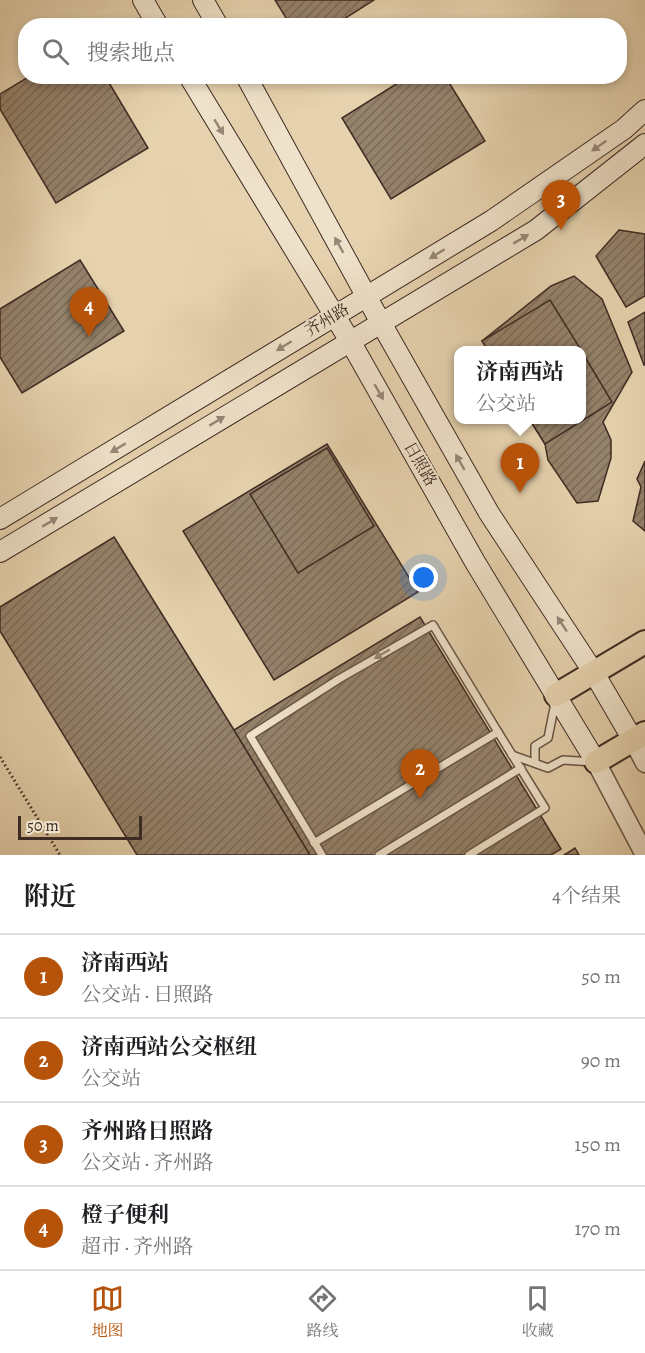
<!DOCTYPE html>
<html lang="zh">
<meta charset="utf-8">
<style>
:root{--surface:#fff;--page:#f6f6f6;--text:#202124;--muted:#757577;--line:#e0e0e0;--accent:#b45309}
body{margin:0;font-family:Alegreya,"Noto Serif SC",serif;background:var(--page);color:var(--text)}
.scale{position:absolute;left:18px;bottom:15px;width:124px;box-sizing:border-box;padding-left:6px;border:3px solid #3e2b23;border-top:0;font-size:16px;line-height:21px;white-space:nowrap;color:#3e2b23;-webkit-text-stroke:4px #efe2ca;paint-order:stroke}
.you{position:absolute;left:424px;top:578px;width:21px;height:21px;margin:-15px;border:4px solid #fff;border-radius:50%;background:#1a73e8;box-shadow:0 0 0 9px #1a73e833}
.badge{display:grid;place-items:center;width:39px;height:39px;border-radius:50%;background:var(--accent);color:#fff;font-size:20px;font-weight:700}
.pin{position:absolute;translate:-50% -50px;filter:drop-shadow(0 2px 3px #0008)}
.pin::after{content:'';position:absolute;top:32px;width:21px;height:18px;background:inherit;clip-path:polygon(0 0,100% 0,50% 100%)}
.popup{position:absolute;left:454px;top:346px;width:132px;height:78px;box-sizing:border-box;display:grid;place-content:center;border-radius:12px;background:var(--surface);filter:drop-shadow(0 2px 4px #0005);font-size:20px;white-space:nowrap;color:var(--muted)}
.popup b{font-size:22px;color:var(--text)}
.popup::after{content:'';position:absolute;left:50%;top:100%;margin-left:-12px;border:12px solid transparent;border-top-color:var(--surface)}
.list{margin:0;padding:0;list-style:none}
h2{display:flex;justify-content:space-between;align-items:center;height:78px;margin:0;padding:0 24px;font-size:26px}
h2 small{font-size:20px;font-weight:400;color:var(--muted)}
.list li{display:grid;grid-template-columns:39px 1fr auto;gap:18px;align-items:center;box-sizing:border-box;height:84px;padding:0 24px;border-top:2px solid var(--line)}
.list b{display:block;font-size:22px;white-space:nowrap}
.list p{margin:0;font-size:20px;white-space:nowrap;color:var(--muted)}
.list em{font-size:20px;font-style:normal;color:var(--muted)}
.icon{flex:none;width:33px;height:33px;fill:none;stroke:currentColor;stroke-width:2;stroke-linecap:round;stroke-linejoin:round}
.map{position:relative;flex:none;width:645px;height:855px;overflow:hidden}
.search{position:absolute;background:var(--surface);box-shadow:0 3px 9px #0003;left:18px;right:18px;top:18px;height:66px;display:flex;align-items:center;gap:15px;box-sizing:border-box;padding:0 21px;border-radius:24px;color:var(--muted);font-size:22px}
.sheet{height:414px;background:var(--surface)}
nav{display:flex;justify-content:space-around;align-items:center;box-sizing:border-box;height:84px;border-top:2px solid var(--line);background:var(--surface);font-size:16px;color:var(--muted)}
nav a{display:grid;justify-items:center;gap:3px}
nav .on{color:var(--accent)}
.map>svg:first-child{display:block}
</style>
<div class="map">
<svg width="645" height="855" viewBox="0 0 645 855">
<defs>
<pattern id="building-hatch" width="6" height="6" patternUnits="userSpaceOnUse" patternTransform="scale(1.5)"><rect width="6" height="6" fill="#95826b"/><path d="M-1 1l2-2M0 6l6-6M5 7l2-2" fill="none" stroke="#7b6b58"/></pattern>
</defs>
<rect width="100%" height="100%" fill="#e6d2ae"/>
<filter id="stains"><feTurbulence type="fractalNoise" baseFrequency=".00333" numOctaves="4"/><feColorMatrix values="0 0 0 0 .2 0 0 0 0 .09 0 0 0 0 .02 0 0 0 .5 -.17"/></filter>
<radialGradient id="worn" r=".72"><stop offset=".6" stop-color="#630" stop-opacity="0"/><stop offset="1" stop-color="#630" stop-opacity=".3"/></radialGradient>
<g fill="url(#building-hatch)" stroke="#3e2b23" stroke-width="1.5">
<polygon points="275,0 374,0 333,26 291,26"/>
<polygon points="30,76 105,76 148,148 56,203 0,109 0,94"/>
<polygon points="409,76 445,76 485,141 391,199 342,118"/>
<polygon points="619,230 645,234 645,296 626,307 596,256"/>
<polygon points="80,260 124,331 22,393 0,357 0,309"/>
<polygon points="574,276 602,299 632,372 603,422 611,440 611,458 598,501 577,503 548,460 545,444 530,420 582,420 582,350 488,350 482,341 551,286"/>
<polygon points="550,300 581,350 488,350 482,341"/>
<polygon points="645,312 645,365 644,365 628,322"/>
<polygon points="582,352 612,402 545,444 530,420 582,420"/>
<polygon points="327,444 418,592 274,680 183,531"/>
<polygon points="327,448 374,526 298,573 250,494"/>
<polygon points="645,461 645,531 633,521 641,487 637,479"/>
<polygon points="114,537 234,730 310,855 137,855 0,631 0,607"/>
<polygon points="420,617 561,849 551,855 310,855 234,730"/>
<polygon points="575,848 579,855 564,855"/>
</g>
<g fill="none" stroke-linecap="round" stroke-linejoin="round">
<g stroke="#685546" stroke-width="10">
<g id="service">
<polyline points="512,755 548,768 563,760 593,762"/>
<polyline points="535,762 535,746 548,738 555,703"/>
<polyline points="314,843 498,732 545,808 469,855"/>
<polyline points="322,855 250,736 339,679 433,625 498,732"/>
<polyline points="379,855 521,768"/>
</g>
</g>
<g stroke="#685546" stroke-width="21">
<g id="tertiary">
<polyline points="633,740 645,763"/>
<polyline points="596,762 645,855"/>
</g>
</g>
<g stroke="#3e2b23" stroke-width="22">
<g id="secondary">
<polyline points="143,0 158,26"/>
<polyline points="203,0 218,26"/>
<polyline points="189,76 350,341 475,562 596,762"/>
<polyline points="246,76 381,323 489,513 594,673 633,740"/>
<polyline points="0,519 491,221 624,129 645,110"/>
<polyline points="0,552 536,230 645,144"/>
</g>
</g>
<g stroke="#3e2b23" stroke-width="26">
<g id="primary">
<polyline points="556,695 645,642"/>
<polyline points="596,762 645,733"/>
</g>
</g>
<polyline stroke="#3e2b23" stroke-width="3" stroke-dasharray="1.5 3" stroke-linecap="butt" points="0,757 60,855"/>
<use href="#service" stroke="#efe2ca" stroke-width="7"/>
<use href="#tertiary" stroke="#efe2ca" stroke-width="18"/>
<use href="#secondary" stroke="#efe2ca" stroke-width="20"/>
<use href="#primary" stroke="#e6d2ae" stroke-width="22"/>
</g>
<defs><path id="oneway-solid" d="M-6-.8H1V-3.2L6.5 0L1 3.2V.8H-6Z" transform="scale(1.5)"/></defs>
<g fill="#968676">
<use href="#oneway-solid" transform="translate(219 127) rotate(59)"/>
<use href="#oneway-solid" transform="translate(599 146) rotate(145)"/>
<use href="#oneway-solid" transform="translate(521 239) rotate(-31)"/>
<use href="#oneway-solid" transform="translate(339 245) rotate(-119)"/>
<use href="#oneway-solid" transform="translate(437 254) rotate(148)"/>
<use href="#oneway-solid" transform="translate(284 346) rotate(148)"/>
<use href="#oneway-solid" transform="translate(379 392) rotate(60)"/>
<use href="#oneway-solid" transform="translate(217 421) rotate(-31)"/>
<use href="#oneway-solid" transform="translate(118 448) rotate(149)"/>
<use href="#oneway-solid" transform="translate(460 462) rotate(-120)"/>
<use href="#oneway-solid" transform="translate(50 522) rotate(-31)"/>
<use href="#oneway-solid" transform="translate(562 624) rotate(-123)"/>
<use href="#oneway-solid" transform="translate(382 654) rotate(150)"/>
</g>
<g text-anchor="middle" dominant-baseline="central" stroke-width="4.5" stroke-linejoin="round" paint-order="stroke">
<g font-size="16" fill="#3e2b23" stroke="#efe2ca">
<text transform="translate(327 320) rotate(-31)">齐州路</text>
<text transform="translate(420 464) rotate(60)">日照路</text>
</g>
</g>
<rect width="100%" height="100%" filter="url(#stains)"/>
<rect width="100%" height="100%" fill="url(#worn)"/>
</svg>
<div class="scale">50 m</div>
<div class="you"></div>
<div class="pin badge" style="left:520px;top:493px">1</div>
<div class="popup"><b>济南西站</b>公交站</div>
<div class="pin badge" style="left:420px;top:799px">2</div>
<div class="pin badge" style="left:561px;top:230px">3</div>
<div class="pin badge" style="left:89px;top:337px">4</div>
<div class="search"><svg class="icon" aria-label="search" viewBox="0 0 24 24"><circle cx="10" cy="10" r="6"/><path d="M15 15l6 6"/></svg>搜索地点</div>
</div>
<section class="sheet">
<h2>附近<small>4个结果</small></h2>
<ul class="list">
<li><span class="badge">1</span><div><b>济南西站</b><p>公交站 · 日照路</p></div><em>50 m</em></li>
<li><span class="badge">2</span><div><b>济南西站公交枢纽</b><p>公交站</p></div><em>90 m</em></li>
<li><span class="badge">3</span><div><b>齐州路日照路</b><p>公交站 · 齐州路</p></div><em>150 m</em></li>
<li><span class="badge">4</span><div><b>橙子便利</b><p>超市 · 齐州路</p></div><em>170 m</em></li>
</ul>
</section>
<nav>
<a class="on"><svg class="icon" aria-label="map" viewBox="0 0 24 24"><path d="M3 6l6-2 6 2 6-2v14l-6 2-6-2-6 2zM9 4v14M15 6v14"/></svg>地图</a>
<a><svg class="icon" aria-label="directions" viewBox="0 0 24 24"><path d="M12 3l9 9-9 9-9-9zM9 14v-3h6M13 9l2 2-2 2"/></svg>路线</a>
<a><svg class="icon" aria-label="saved" viewBox="0 0 24 24"><path d="M7 4h10v16l-5-4-5 4z"/></svg>收藏</a>
</nav>
